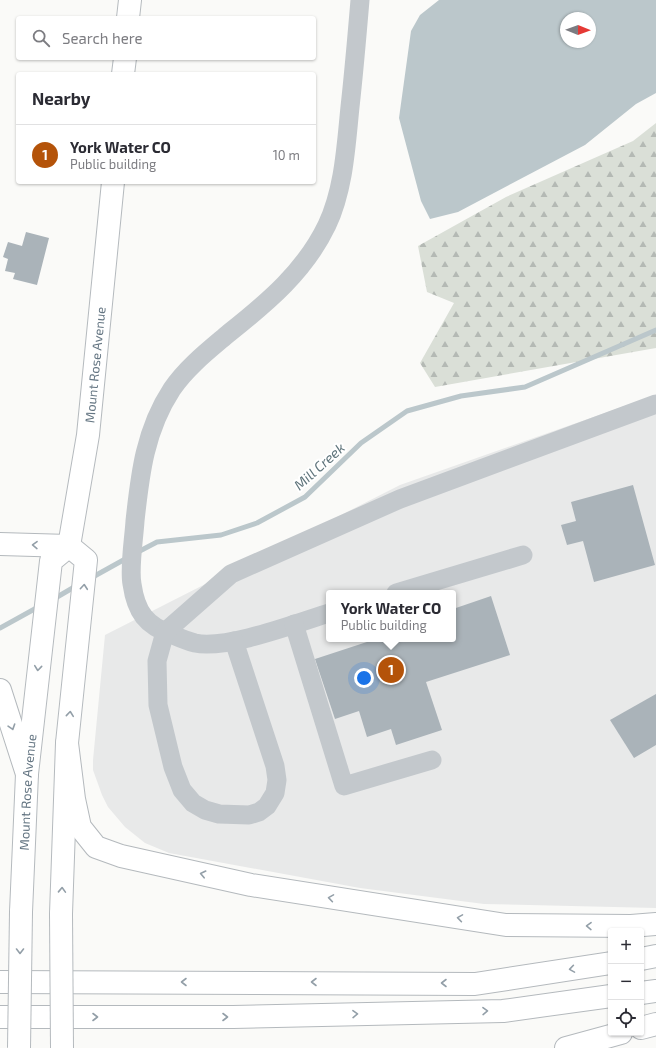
<!DOCTYPE html>
<meta charset="utf-8">
<style>
:root{--surface:#fff;--page:#f2f2f3;--text:#2b2b33;--muted:#7c7c81;--line:#e1e1e2;--accent:#b45309}
body{margin:0;font-family:"Exo 2",sans-serif;background:var(--page);color:var(--text)}
.controls{position:absolute;right:12px;bottom:12px;display:grid;overflow:hidden;border-radius:4px;box-shadow:0 1px 3px #0004}
.controls button{width:36px;height:36px;display:grid;place-items:center;padding:0;border:0;border-bottom:1px solid var(--line);background:var(--surface);color:var(--text);font:20px sans-serif}
.compass{position:absolute;left:560px;top:12px;width:36px;height:36px;border-radius:50%;background:var(--surface);box-shadow:0 1px 3px #0004;rotate:91deg}
.you{position:absolute;left:364px;top:678px;width:14px;height:14px;margin:-10px;border:3px solid #fff;border-radius:50%;background:#1a73e8;box-shadow:0 0 0 6px #1a73e833}
.badge{display:grid;place-items:center;width:26px;height:26px;border-radius:50%;background:var(--accent);color:#fff;font-size:13px;font-weight:700}
.pin{position:absolute;translate:-50% -50%;border:2px solid #fff;box-shadow:0 1px 4px #0006}
.popup{position:absolute;left:326px;top:590px;width:130px;height:52px;box-sizing:border-box;display:grid;place-content:center;border-radius:4px;background:var(--surface);filter:drop-shadow(0 1px 3px #0005);font-size:13px;white-space:nowrap;color:var(--muted)}
.popup b{font-size:15px;color:var(--text)}
.popup::after{content:'';position:absolute;left:50%;top:100%;margin-left:-8px;border:8px solid transparent;border-top-color:var(--surface)}
.list{margin:0;padding:0;list-style:none}
h2{display:flex;justify-content:space-between;align-items:center;height:52px;margin:0;padding:0 16px;font-size:17px}
h2 small{font-size:13px;font-weight:400;color:var(--muted)}
.list li{display:grid;grid-template-columns:26px 1fr auto;gap:12px;align-items:center;box-sizing:border-box;height:60px;padding:0 16px;border-top:1px solid var(--line)}
.list b{display:block;font-size:15px;white-space:nowrap}
.list p{margin:0;font-size:13px;white-space:nowrap;color:var(--muted)}
.list em{font-size:13px;font-style:normal;color:var(--muted)}
.icon{flex:none;width:22px;height:22px;fill:none;stroke:currentColor;stroke-width:2;stroke-linecap:round;stroke-linejoin:round}
.map{position:relative;flex:none;width:656px;height:1048px;overflow:hidden}
.search{position:absolute;background:var(--surface);box-shadow:0 1px 3px #0004;left:16px;top:16px;width:300px;height:44px;display:flex;align-items:center;gap:10px;box-sizing:border-box;padding:0 14px;border-radius:4px;color:var(--muted);font-size:15px}
.panel{position:absolute;background:var(--surface);box-shadow:0 1px 3px #0004;left:16px;top:72px;width:300px;height:112px;border-radius:4px}
.map>svg:first-child{display:block}
</style>
<div class="map">
<svg width="656" height="1048" viewBox="0 0 656 1048">
<defs>
<pattern id="forest-firs" width="22" height="20" patternUnits="userSpaceOnUse"><rect width="22" height="20" fill="#dadfd7"/><path d="M5 1l3.5 6h-7zM16 11l3.5 6h-7z" fill="#b4b9b4"/></pattern>
</defs>
<rect width="100%" height="100%" fill="#fafaf8"/>
<path fill="#e8e9e9" fill-rule="evenodd" d="M656 395V908L484 904 360 888 169 853 145 843 125 827 108 807 102 795 93 770V760L105 635 400 485ZM329 593H453V639H329Z"/>
<polygon fill="url(#forest-firs)" points="656,123 656,348 435,387 420,363 454,303 427,292 418,246 506,197 633,141"/>
<path fill="#bbc7cb" fill-rule="evenodd" d="M439 0H656V93L636 104 585 145 458 212 430 219 421 201 399 118 411 31 420 15ZM566 18H590V42H566Z"/>
<g fill="none" stroke-linecap="round" stroke-linejoin="round">
<g stroke="#bbc7cb" stroke-width="5">
<polyline points="136,553 157,542 221,535 257,523 305,497 361,443 407,411 461,396 525,387 656,330"/>
<polyline points="91,578 127,558"/>
<polyline points="52,600 76,586"/>
<polyline points="0,628 40,606"/>
</g>
</g>
<g fill="#aab3b9">
<polygon points="26,232 49,238 37,285 13,279 15,273 5,271 8,259 3,257 8,242 22,246"/>
<polygon points="633,485 655,565 594,582 583,541 567,545 561,525 576,521 571,502"/>
<polygon points="491,596 510,655 426,682 442,730 396,745 391,729 367,737 359,711 335,719 315,659 376,639 453,639 453,609"/>
<polygon points="656,694 656,745 634,758 610,720"/>
</g>
<g fill="none" stroke-linecap="round" stroke-linejoin="round">
<g stroke="#b5babe" stroke-width="24">
<g id="major">
<polyline points="128,18 130,0"/>
<polyline points="123,74 125,58"/>
<path id="s1" d="M21 912 27 774 51 561 69 546 88 435 113 182"/>
<polyline points="61,914 67,743 86,560 69,546"/>
</g>
</g>
<g stroke="#b4b9bd" stroke-width="24">
<g id="highway">
<polyline points="0,544 69,546"/>
<polyline points="0,690 27,774"/>
<polyline points="67,743 74,799 80,827 96,847 121,856 251,885 506,925 631,926 656,924"/>
<polyline points="641,959 656,956"/>
<polyline points="0,982 475,984 611,963"/>
<polyline points="641,993 656,991"/>
<polyline points="0,1017 233,1017 503,1011 611,996"/>
<polyline points="641,1028 656,1024"/>
<polyline points="566,1048 621,1033"/>
</g>
</g>
<g stroke="#c3c8cc" stroke-width="19">
<polyline points="396,593 523,555"/>
<path d="M329 613C297 623 226 650 195 643 187 641 180 638 173 635 146 626 136 612 132 584 129 568 134 538 135 521 140 474 145 430 172 389 187 367 209 350 229 333 268 302 305 271 327 225 344 189 346 146 350 107 354 71 357 36 360 0"/>
<polyline points="294,624 344,786 432,760"/>
<polyline points="234,641 275,766 277,780 275,793 267,806 259,812 249,815 219,814 205,810 193,803 182,790 173,767 158,705 157,661 165,632 231,574 400,499 656,404"/>
</g>
<use href="#major" stroke="#fff" stroke-width="22"/>
<use href="#highway" stroke="#fff" stroke-width="22"/>
<g stroke="#b5babe" stroke-width="24" stroke-linecap="butt">
<g id="major-bridge">
<polyline points="61,914 62,1048"/>
<polyline points="19,1048 21,912"/>
</g>
</g>
<use href="#major-bridge" stroke="#fff" stroke-width="22"/>
</g>
<defs><path id="oneway-chevron" d="M-2-3.5L2.5 0L-2 3.5" fill="none" stroke-width="1.6" stroke-linecap="round" stroke-linejoin="round"/></defs>
<g stroke="#939fa8">
<use href="#oneway-chevron" transform="translate(35 545) rotate(-179)"/>
<use href="#oneway-chevron" transform="translate(84 587) rotate(-85)"/>
<use href="#oneway-chevron" transform="translate(38 668) rotate(96)"/>
<use href="#oneway-chevron" transform="translate(70 714) rotate(-84)"/>
<use href="#oneway-chevron" transform="translate(12 727) rotate(72)"/>
<use href="#oneway-chevron" transform="translate(203 874) rotate(-167)"/>
<use href="#oneway-chevron" transform="translate(62 890) rotate(-88)"/>
<use href="#oneway-chevron" transform="translate(331 898) rotate(-171)"/>
<use href="#oneway-chevron" transform="translate(460 918) rotate(-171)"/>
<use href="#oneway-chevron" transform="translate(589 926) rotate(-179)"/>
<use href="#oneway-chevron" transform="translate(20 951) rotate(90)"/>
<use href="#oneway-chevron" transform="translate(572 969) rotate(171)"/>
<use href="#oneway-chevron" transform="translate(184 982) rotate(-180)"/>
<use href="#oneway-chevron" transform="translate(314 982) rotate(-180)"/>
<use href="#oneway-chevron" transform="translate(444 983) rotate(-180)"/>
<use href="#oneway-chevron" transform="translate(485 1011) rotate(-1)"/>
<use href="#oneway-chevron" transform="translate(355 1014) rotate(-1)"/>
<use href="#oneway-chevron" transform="translate(95 1017)"/>
<use href="#oneway-chevron" transform="translate(225 1017)"/>
</g>
<g text-anchor="middle" dominant-baseline="central" stroke-width="4" stroke-linejoin="round" paint-order="stroke">
<g font-size="13" fill="#657683" stroke="#fff">
<text stroke="none"><textPath href="#s1" startOffset="559">Mount Rose Avenue</textPath></text>
<text stroke="none"><textPath href="#s1" startOffset="120">Mount Rose Avenue</textPath></text>
</g>
<g font-size="14" font-style="italic" fill="#60757c" stroke="#fff">
<text transform="translate(319 466) rotate(-42)">Mill Creek</text>
</g>
</g>
</svg>
<div class="controls">
<button>+</button>
<button>−</button>
<button><svg class="icon" aria-label="locate" viewBox="0 0 24 24"><circle cx="12" cy="12" r="6"/><path d="M12 2v4M12 18v4M2 12h4M18 12h4"/></svg></button>
</div>
<svg class="compass" viewBox="-18 -18 36 36"><path d="M0-13l5 13h-10z" fill="#e53935"/><path d="M0 13l5-13h-10z" fill="#7c7c81"/></svg>
<div class="you"></div>
<div class="pin badge" style="left:391px;top:670px">1</div>
<div class="popup"><b>York Water CO</b>Public building</div>
<div class="search"><svg class="icon" aria-label="search" viewBox="0 0 24 24"><circle cx="10" cy="10" r="6"/><path d="M15 15l6 6"/></svg>Search here</div>
<section class="panel">
<h2>Nearby<small></small></h2>
<ul class="list">
<li><span class="badge">1</span><div><b>York Water CO</b><p>Public building</p></div><em>10 m</em></li>
</ul>
</section>
</div>
